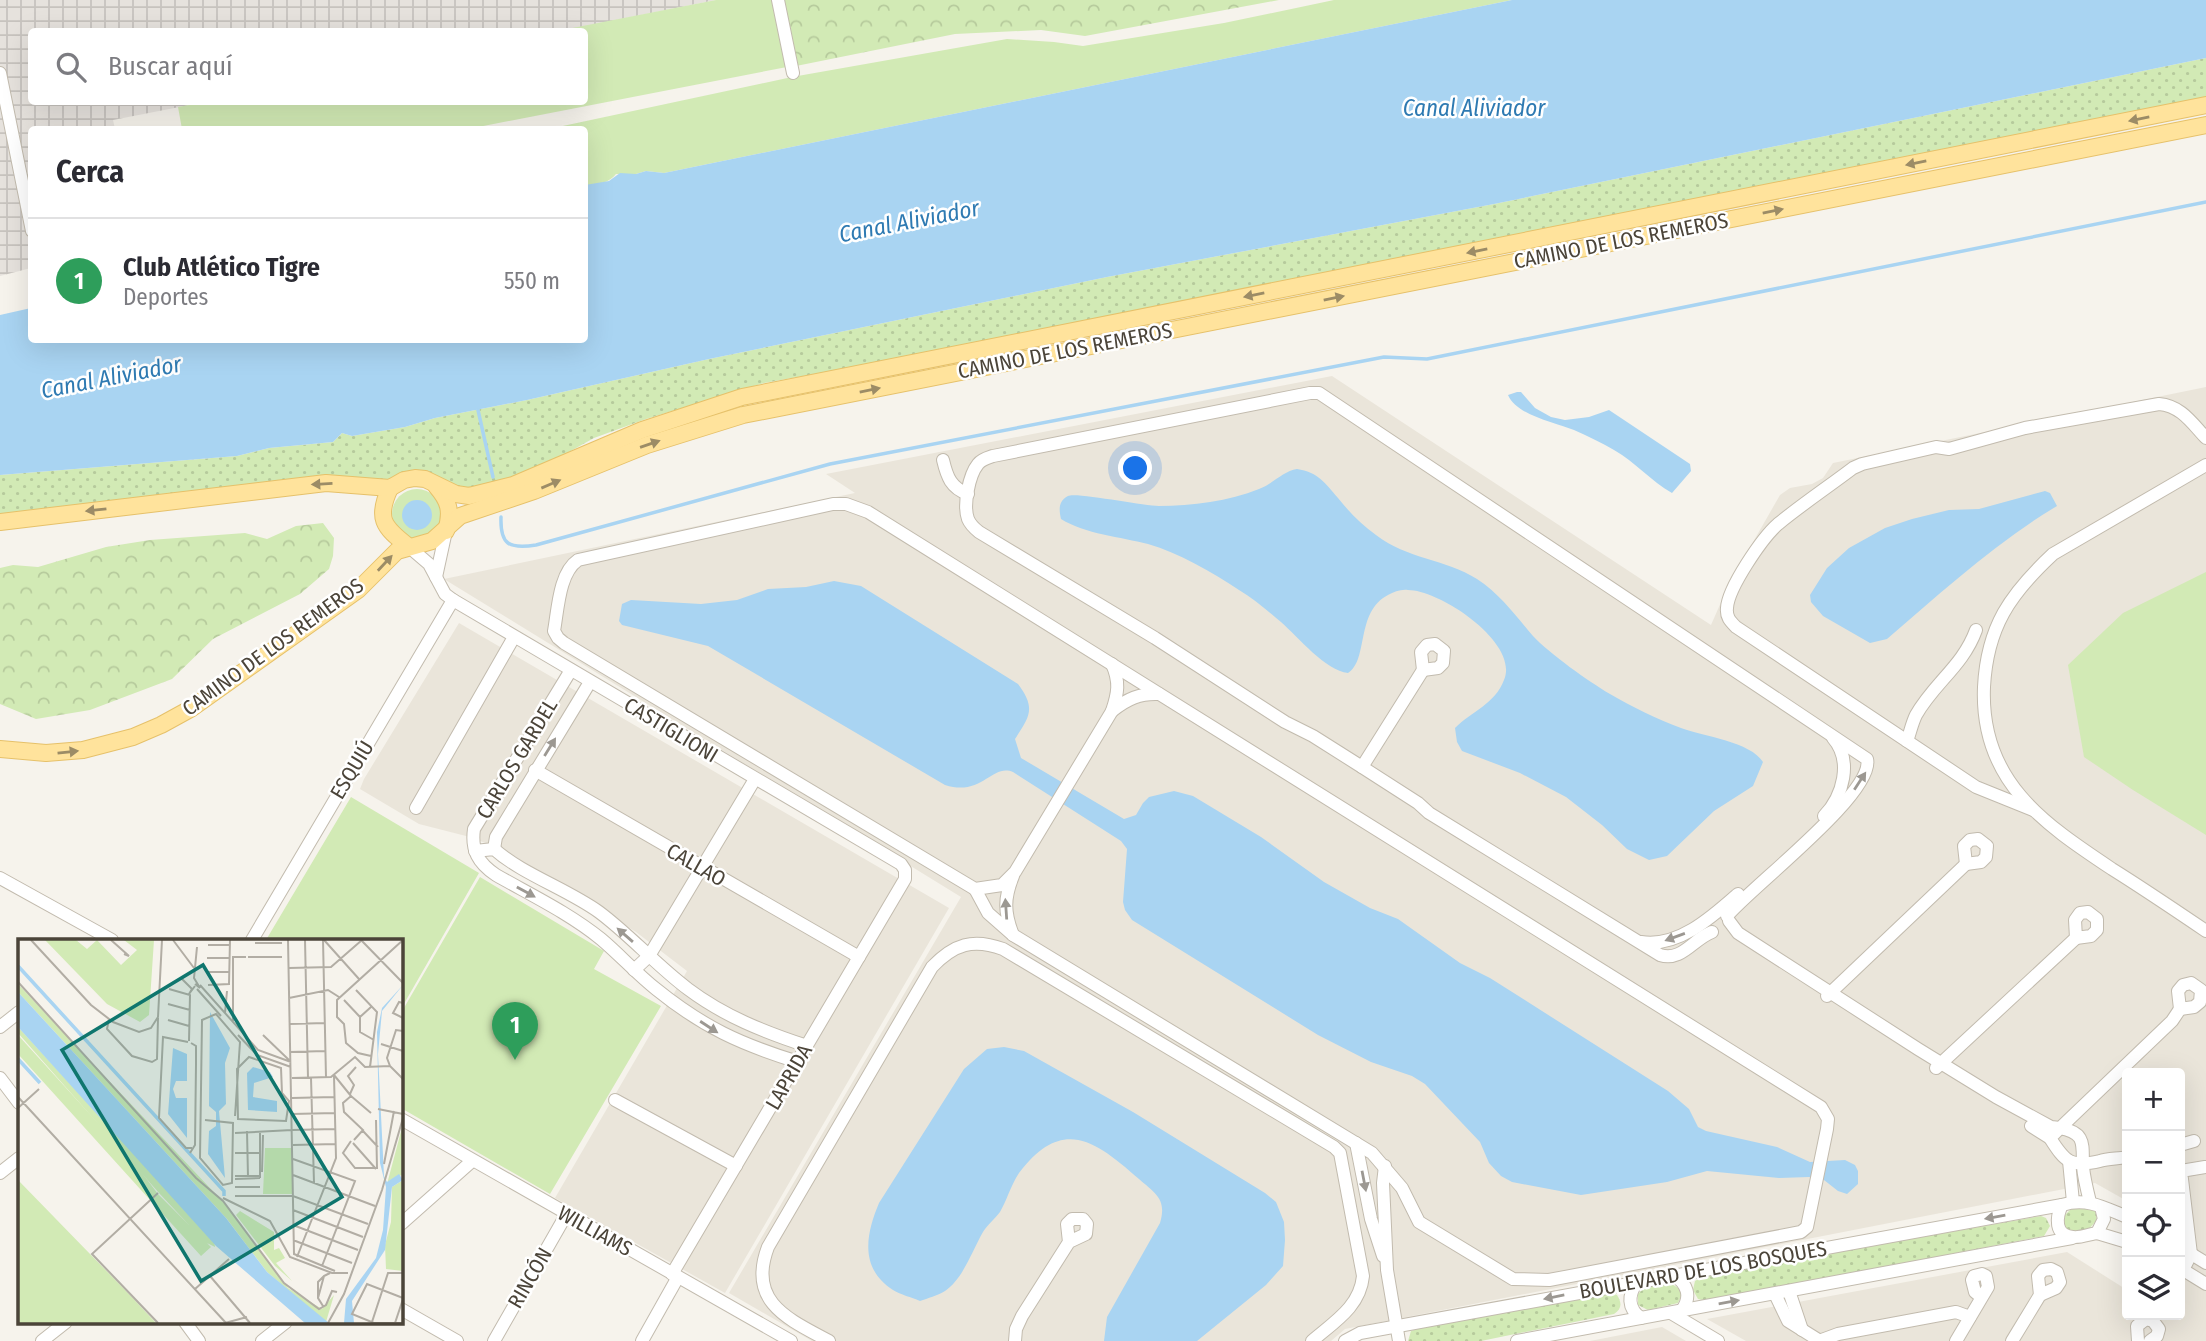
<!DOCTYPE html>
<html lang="es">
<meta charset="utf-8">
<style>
:root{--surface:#fff;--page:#f2f2f3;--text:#2b2b33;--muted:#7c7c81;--line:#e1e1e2;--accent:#0f766e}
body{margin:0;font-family:"Fira Sans Condensed",sans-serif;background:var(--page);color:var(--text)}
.controls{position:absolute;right:21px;bottom:21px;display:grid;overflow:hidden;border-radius:7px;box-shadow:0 7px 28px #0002}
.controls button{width:63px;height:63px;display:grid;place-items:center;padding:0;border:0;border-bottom:2px solid var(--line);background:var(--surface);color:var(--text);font:35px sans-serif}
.you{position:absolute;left:1136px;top:469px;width:24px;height:24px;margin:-18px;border:5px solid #fff;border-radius:50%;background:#1a73e8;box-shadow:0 0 0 10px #1a73e833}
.badge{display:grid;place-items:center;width:46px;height:46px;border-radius:50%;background:var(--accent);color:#fff;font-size:23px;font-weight:700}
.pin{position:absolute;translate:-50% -58px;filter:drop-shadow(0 2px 4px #0008)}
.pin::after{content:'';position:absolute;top:37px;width:24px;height:21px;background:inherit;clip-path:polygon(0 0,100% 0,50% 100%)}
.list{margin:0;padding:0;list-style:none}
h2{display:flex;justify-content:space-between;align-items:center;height:91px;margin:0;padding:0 28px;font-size:30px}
h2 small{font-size:23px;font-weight:400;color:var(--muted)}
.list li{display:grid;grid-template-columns:46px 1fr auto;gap:21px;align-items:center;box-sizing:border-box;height:126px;padding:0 28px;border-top:2px solid var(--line)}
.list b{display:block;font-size:26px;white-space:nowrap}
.list p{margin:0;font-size:23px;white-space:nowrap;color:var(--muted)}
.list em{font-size:23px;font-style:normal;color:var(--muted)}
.icon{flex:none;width:38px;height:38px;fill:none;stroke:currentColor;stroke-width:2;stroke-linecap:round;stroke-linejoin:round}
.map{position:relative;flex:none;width:2206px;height:1341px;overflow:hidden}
.search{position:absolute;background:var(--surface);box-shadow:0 7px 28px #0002;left:28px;top:28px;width:560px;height:77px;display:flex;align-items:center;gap:18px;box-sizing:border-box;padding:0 24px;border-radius:7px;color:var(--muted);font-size:26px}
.panel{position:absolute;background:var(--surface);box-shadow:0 7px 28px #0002;left:28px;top:126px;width:560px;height:217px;border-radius:7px}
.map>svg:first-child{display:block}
</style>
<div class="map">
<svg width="2206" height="1341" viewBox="0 0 2206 1341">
<defs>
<pattern id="industrial-grid" width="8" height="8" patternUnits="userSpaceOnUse" patternTransform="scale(1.75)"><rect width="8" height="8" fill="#e6e2dd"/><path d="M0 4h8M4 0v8" fill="none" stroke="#c7c3be"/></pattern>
<pattern id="forest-crowns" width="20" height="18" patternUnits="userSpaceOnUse" patternTransform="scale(1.75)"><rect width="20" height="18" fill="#d2eab5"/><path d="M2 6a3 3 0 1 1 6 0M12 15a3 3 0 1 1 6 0" fill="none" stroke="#b6ca9c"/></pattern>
<pattern id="park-dots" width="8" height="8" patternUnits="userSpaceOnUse" patternTransform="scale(1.75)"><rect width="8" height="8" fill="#d2eab5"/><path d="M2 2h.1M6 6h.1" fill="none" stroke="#b6ca9c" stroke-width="1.8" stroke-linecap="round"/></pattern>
</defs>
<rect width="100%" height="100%" fill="#f6f3ec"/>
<g fill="#eae5da">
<polygon points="1332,376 1711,625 1729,584 1780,495 1790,488 1812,484 1823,478 1833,463 2206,387 2206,1341 1746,1341 1707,1319 2067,1252 2127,1290 2127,1315 2180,1315 2180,1073 2127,1073 2127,1201 2095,1183 1345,1329 1331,1341 812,1341 729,1293 961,897 444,579 855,493 826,474"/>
<polygon points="459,623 949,908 725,1293 555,1198 687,971 636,932 505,850 466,836 419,824 360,789 364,779"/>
<polygon points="1662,1327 1686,1341 1590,1341"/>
</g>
<polygon fill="url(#industrial-grid)" points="0,0 716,0 557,32 32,32 32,102 205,102 113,120 115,129 32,130 31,268 0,276"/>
<g fill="#d2eab5">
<polygon points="716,0 774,0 787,67 468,129 182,129 178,107 205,102 584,102 584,32 557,31"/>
<path d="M1334 0H1512L664 173 646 171 636 174H616C609 183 596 186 585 185L584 130H544L792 77 1007 39 1054 42 1083 46 1224 23Z"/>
<circle cx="417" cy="514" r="25"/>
<polygon points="2206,572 2206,835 2133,790 2084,757 2068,665 2123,613"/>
<polygon points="351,797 479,873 401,1009 401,940 266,940"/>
<polygon points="480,877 604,951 594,969 661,1006 550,1194 401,1108 401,1013"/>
</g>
<g fill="url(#forest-crowns)">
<polygon points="784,0 1279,0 1085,36 1041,30 955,34 796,66"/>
<polygon points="323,523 334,538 333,556 329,569 300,594 213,639 172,679 90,710 36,719 0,704 0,568 13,565 38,567 106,547 150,540 245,533 267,539 296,526"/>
</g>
<g fill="url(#park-dots)">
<polygon points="2206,58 2206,98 944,351 764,383 646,419 594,438 533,472 484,489 387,482 0,516 0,475 237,456 269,448 333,442 342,433 352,436 405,427 435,418 527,400 709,359 1107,277 1494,204"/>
<polygon points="2081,1206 2095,1210 2097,1220 2088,1230 2072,1232 2065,1228 2063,1217 2072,1208"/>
<polygon points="2041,1216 2046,1218 2050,1226 2044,1236 1707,1301 1698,1299 1693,1290 1695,1281 1705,1275"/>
<polygon points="1670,1283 1680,1289 1681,1296 1678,1303 1648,1310 1638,1305 1638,1294 1645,1287"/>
<path d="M1612 1293 1617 1295C1622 1303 1622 1309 1614 1314L1481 1341H1408L1411 1331 1422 1327Z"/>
</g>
<g fill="#a9d4f2">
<polygon points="1512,0 2206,0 2206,58 1494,204 1107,277 709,359 527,400 435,418 405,427 352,436 342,433 333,442 269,448 237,456 0,475 0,315 31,308 32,340 584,340 585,185 609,181 620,173 636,174 646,171 664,173"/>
<path d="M1517 392H1521L1535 408 1551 417 1565 420 1589 417 1609 410 1690 464 1691 471 1672 493C1651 481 1635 462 1614 450 1602 443 1588 436 1574 430 1556 423 1516 415 1508 395Z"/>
<path d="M1297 469C1318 472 1325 483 1338 498 1349 512 1362 525 1376 535 1407 559 1445 559 1477 579 1500 594 1516 616 1533 636 1550 654 1588 681 1610 694 1632 707 1657 719 1681 728 1703 736 1751 742 1763 762L1753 786 1714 811 1667 856 1649 860 1627 849 1602 825 1566 797 1520 773 1462 751 1457 742 1455 728C1472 711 1495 704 1504 680 1520 643 1440 590 1408 590 1401 589 1394 592 1388 595 1355 612 1369 660 1348 673 1326 671 1298 637 1281 622 1268 611 1254 599 1239 590 1212 572 1179 553 1148 544 1121 537 1085 534 1061 519 1059 510 1058 501 1068 496 1076 492 1143 506 1159 506 1192 506 1229 501 1259 489 1273 484 1283 471 1297 469Z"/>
<path d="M2045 491 2050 493 2057 506C1995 543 1942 592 1887 639L1870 643 1823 616 1811 602 1810 595 1827 568 1849 548 1885 528 1912 519 1949 510 1979 509Z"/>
<circle cx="417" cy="515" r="15"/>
<path d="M834 581 861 586 1018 684C1036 708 1030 716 1015 739L1021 758 1124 819 1136 815 1143 803 1149 797 1174 791 1193 796 1261 837 1324 882 1370 908 1398 919 1460 963 1490 978 1668 1091 1689 1109 1698 1127 1706 1131 1777 1147 1810 1162 1845 1160 1855 1165 1858 1171V1184L1847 1194 1838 1191 1824 1180 1809 1177 1779 1178 1707 1171 1667 1182 1581 1195 1512 1182 1501 1176 1489 1163 1480 1142 1425 1084 1412 1076 1371 1062 1318 1035 1132 920 1125 910 1123 902 1127 849 1121 841 1013 772C992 763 982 797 945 785L708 646 622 625 619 621 622 604 631 600 701 604 737 600 768 589 806 587Z"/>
<path d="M1004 1047 1024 1051 1133 1112 1265 1193 1276 1202 1284 1222 1285 1240 1283 1266 1266 1285 1197 1341H1104L1107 1317 1160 1223C1167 1199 1156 1194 1139 1179 1095 1140 1062 1116 1019 1173 1011 1185 1007 1200 1000 1212 995 1219 987 1225 983 1232 972 1251 963 1279 945 1291 937 1296 928 1298 920 1301 911 1297 901 1295 893 1290 859 1268 866 1234 879 1203L964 1069 987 1049Z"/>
</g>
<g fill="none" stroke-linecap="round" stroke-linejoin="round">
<g stroke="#a9d4f2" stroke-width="3.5">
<polyline points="478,410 493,477"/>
<path d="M501 517C500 545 509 549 536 545L830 464 1384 357 1427 359 2206 202"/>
</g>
<g stroke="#c2bbae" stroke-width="14">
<g id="minor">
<polyline points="778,0 793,73"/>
<polyline points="0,73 32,231"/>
<path d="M943 460C947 477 951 488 968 494"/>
<path d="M2206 465 2053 554C2010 594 1987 627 1984 687 1980 781 2043 823 2112 869 2144 889 2175 910 2206 931"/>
<polyline points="408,546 429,564 445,594 453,600 901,864 905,870 905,879 672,1274"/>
<polyline points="436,577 446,531"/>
<polygon points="1435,644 1444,651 1443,663 1438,668 1423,670 1421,652 1427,645"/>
<path d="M1112 664C1120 682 1118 693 1112 711 1127 699 1140 693 1159 694"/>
<path d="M571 670 474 829C471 850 478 863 496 875 531 895 569 913 601 939 620 955 637 974 656 989 703 1027 740 1044 798 1062"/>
<path d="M1907 741C1910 733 1912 723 1916 715 1934 683 1963 666 1976 630"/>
<polyline points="1362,767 1423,670"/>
<polyline points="535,770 859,957"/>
<polyline points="416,808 514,637"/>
<path d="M2033 810 1976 787 1736 627C1730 621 1726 617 1727 608 1728 588 1762 538 1778 524 1801 505 1828 487 1853 468L1862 464 1936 447 1949 449 2025 428 2159 404C2181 406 2191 422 2206 438"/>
<path d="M1824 816C1843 796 1853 761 1833 738"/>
<polygon points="1978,839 1987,846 1986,857 1981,862 1966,864 1964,846 1970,840"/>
<polyline points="494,849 496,837 590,682"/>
<path d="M475 851 494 849C522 874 567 889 599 912 630 935 656 965 688 989 724 1016 764 1032 807 1046"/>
<polyline points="0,878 112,940"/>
<path d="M975 889 988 913 1013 935C1004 912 1004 898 1013 876"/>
<polygon points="2088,912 2097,919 2097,930 2091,936 2076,938 2075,920 2080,913"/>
<polyline points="1729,921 1738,933 1918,1049 1996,1097 2051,1127 2060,1128 2172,1021 2180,1009"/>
<path d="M1712 932C1693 939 1682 962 1660 955L1429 813 1418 803 1362 767 1313 736 1285 722 1155 638 979 532C974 528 970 524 968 519 963 505 969 475 978 464 982 459 987 458 993 456L1310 393H1319L1867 759C1876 792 1750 888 1727 916"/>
<path d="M1013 935 1372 1153 1402 1188 1419 1222 1513 1279 1549 1280 1801 1232 1807 1227 1827 1129 1828 1119 1821 1107 868 512 846 504H833L578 560C559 573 558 609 554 631L558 638 564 643 975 889 1002 885 1015 872 1112 711"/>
<polyline points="252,940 453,600"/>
<path d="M1641 942C1678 948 1712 917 1738 894"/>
<polyline points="634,970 649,956 755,779"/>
<polygon points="2191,983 2201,990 2200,1002 2194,1007 2180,1009 2178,991 2183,985"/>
<polyline points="1827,996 1966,864"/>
<polyline points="0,1027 19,1012"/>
<polyline points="1936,1068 2076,938"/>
<polyline points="0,1078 19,1103"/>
<polyline points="615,1100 736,1166"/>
<polyline points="401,1119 791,1341"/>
<polyline points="2031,1126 2050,1138"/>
<polyline points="1356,1143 1371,1219 1383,1256"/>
<polyline points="2180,1145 2194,1141"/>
<polyline points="2069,1161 2073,1202"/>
<polyline points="1385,1166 1383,1183 1387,1270 1399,1341"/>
<polyline points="0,1173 19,1158"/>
<path d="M2090 1202C2087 1190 2084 1178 2083 1167 2082 1145 2087 1133 2060 1128L2050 1138C2065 1162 2071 1168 2100 1161 2108 1158 2118 1159 2127 1157"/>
<path d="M2101 1207 2104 1219 2097 1233C2090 1234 2080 1238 2073 1237 2054 1236 2056 1217 2062 1205 2087 1197 2105 1208 2127 1217"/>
<polyline points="401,1224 472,1161"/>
<polyline points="2097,1233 2127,1242"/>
<polyline points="2180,1247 2206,1263"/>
<polyline points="2180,1268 2206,1284"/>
<polygon points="2051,1269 2057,1272 2060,1282 2056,1288 2040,1295 2038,1276 2043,1270"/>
<polyline points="2183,1270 2191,1254 2181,1171 2205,1167"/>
<path d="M1674 1275C1687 1284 1692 1296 1682 1310"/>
<path d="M1637 1282C1628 1295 1627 1308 1641 1318"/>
<polyline points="1789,1291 1802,1330"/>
<polyline points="1775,1294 1788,1321 1820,1341"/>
<polyline points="401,1309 457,1341"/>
<polyline points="1671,1313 1718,1341"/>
<polyline points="185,1322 199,1341"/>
<polyline points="42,1341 66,1322"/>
<polyline points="262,1341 286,1322"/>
<polyline points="494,1341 566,1215"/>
<polyline points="642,1341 678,1277"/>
<path d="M829 1341C788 1319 747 1302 768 1247L932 967C954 944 973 938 1003 949L1334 1147 1340 1153 1363 1276C1360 1307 1334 1322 1312 1341"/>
<polyline points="1015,1341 1016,1329 1022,1316 1069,1242 1086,1234 1087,1224 1083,1219 1072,1219 1067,1224 1069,1242"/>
<polyline points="1345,1341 1360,1333 2062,1205"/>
<polyline points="1517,1341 2072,1238"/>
<polyline points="1819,1341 1838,1334 1956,1312 1970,1317"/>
<polyline points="1956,1341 1988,1287 1986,1276 1982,1274 1974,1276 1972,1280 1975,1292 1981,1297"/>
<polyline points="2012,1341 2040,1295"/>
<polyline points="2138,1341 2137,1326 2146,1319 2153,1321 2159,1329 2157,1336 2150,1341"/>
</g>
</g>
<g stroke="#e6c16a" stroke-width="18">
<g id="major">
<path d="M436 486C449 501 452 511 446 531"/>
<path d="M390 488C376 518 383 527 408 546"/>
<polyline points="0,522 326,483 390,488 404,480 415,478 425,479 456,494 469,496 513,485 642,430 742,397 2206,105"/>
<polyline points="0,749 46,753 83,750 133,737 161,725 192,708 358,590 397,551 432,541 460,516 534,491 647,445 743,415 2206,125"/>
</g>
</g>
<use href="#minor" stroke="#fff" stroke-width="12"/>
<use href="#major" stroke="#ffe39c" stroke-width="16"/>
</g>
<defs><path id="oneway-solid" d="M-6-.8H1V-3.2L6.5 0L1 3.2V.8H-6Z" transform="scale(1.75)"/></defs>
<g fill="#9c8c66">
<use href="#oneway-solid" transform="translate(2139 119) rotate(169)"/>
<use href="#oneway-solid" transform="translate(1916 163) rotate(169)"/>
<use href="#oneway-solid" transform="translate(1773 211) rotate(-11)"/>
<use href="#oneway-solid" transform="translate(1477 251) rotate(169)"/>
<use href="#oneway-solid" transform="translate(1254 295) rotate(169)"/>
<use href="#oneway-solid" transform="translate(1334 298) rotate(-11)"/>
<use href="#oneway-solid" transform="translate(870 390) rotate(-11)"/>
<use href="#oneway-solid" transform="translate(650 444) rotate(-19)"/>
<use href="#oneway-solid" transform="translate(322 484) rotate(177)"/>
<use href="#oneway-solid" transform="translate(551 484) rotate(-23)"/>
<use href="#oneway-solid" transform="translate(96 510) rotate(174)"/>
<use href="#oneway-solid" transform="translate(385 563) rotate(-47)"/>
<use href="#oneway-solid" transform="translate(68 752) rotate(-6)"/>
</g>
<g fill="#9c9892">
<use href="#oneway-solid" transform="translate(550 747) rotate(-58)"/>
<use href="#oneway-solid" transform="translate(1860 781) rotate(-57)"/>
<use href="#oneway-solid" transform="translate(526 892) rotate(29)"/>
<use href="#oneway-solid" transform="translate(1006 909) rotate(-94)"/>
<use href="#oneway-solid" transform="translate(625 935) rotate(-139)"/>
<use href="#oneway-solid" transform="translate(1675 937) rotate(160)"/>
<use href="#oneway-solid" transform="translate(709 1027) rotate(33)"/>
<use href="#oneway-solid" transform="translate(1364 1181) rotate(79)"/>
<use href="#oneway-solid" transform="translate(1995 1217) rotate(170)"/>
<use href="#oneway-solid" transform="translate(1554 1297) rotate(169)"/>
<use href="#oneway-solid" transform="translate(1729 1302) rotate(-10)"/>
</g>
<g text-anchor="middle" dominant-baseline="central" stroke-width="5" stroke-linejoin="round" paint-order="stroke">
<g font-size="21" fill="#4b4439" stroke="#fff">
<text transform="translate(1621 241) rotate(-11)">CAMINO DE LOS REMEROS</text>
<text transform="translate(1065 351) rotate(-11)">CAMINO DE LOS REMEROS</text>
<text transform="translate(273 647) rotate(-36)">CAMINO DE LOS REMEROS</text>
<text transform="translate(671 730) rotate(31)">CASTIGLIONI</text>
<text transform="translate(517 759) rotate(-59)">CARLOS GARDEL</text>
<text transform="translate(352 770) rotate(-59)">ESQUIÚ</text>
<text transform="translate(696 865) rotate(30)">CALLAO</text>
<text transform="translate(789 1077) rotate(-60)">LAPRIDA</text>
<text transform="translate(595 1231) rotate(29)">WILLIAMS</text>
<text transform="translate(1703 1270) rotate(-10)">BOULEVARD DE LOS BOSQUES</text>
<text transform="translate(530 1278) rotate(-60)">RINCÓN</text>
</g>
<g font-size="23" font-style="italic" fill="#2e7ab2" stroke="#fff">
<text x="1474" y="108">Canal Aliviador</text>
<text transform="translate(909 221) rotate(-11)">Canal Aliviador</text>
<text transform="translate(111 377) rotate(-11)">Canal Aliviador</text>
</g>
</g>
<g transform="translate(18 939)">
<rect width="385" height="385" fill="#f6f3ec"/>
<path d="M27 1H58L69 10 79 1 103 26 119 11 106 1H136L131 76 122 83 89 65ZM0 88 196 301 197 308 187 303 141 254 0 94ZM247 209H274L275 255H245ZM0 241 110 354 138 384H0ZM140 255 193 308 183 317 133 262Z" fill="#d2eab5"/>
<path d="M0 96 118 226 140 255 132 261 0 115ZM222 272 256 293V311L261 309 267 319 258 324 274 342 257 327 218 276Z" fill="#d2eab5"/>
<path d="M0 45 206 264 270 349 304 370 316 356 308 383 249 333 209 280 0 53ZM385 185V235L369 245ZM385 241V332L368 330 367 306 373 283 374 248Z" fill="#d2eab5"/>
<path d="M385 46 364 72 360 115 366 237 369 243 381 235 385 241 374 248 367 311 334 362 336 384H326L328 360 358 319 365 291 368 248 362 224 359 93 364 69ZM0 53 208 279 249 333 311 384H287L198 307 0 88ZM192 73 212 109 207 124 208 165 201 172 207 239 190 215 191 192 198 187V173L191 167ZM155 109 169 115V142H158L155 150 158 159H169V199L150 175ZM235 128 252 133 255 138 236 144 235 158 259 162V173L230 171 229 134Z" fill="#a9d4f2"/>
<path fill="none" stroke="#a9d4f2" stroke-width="3.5" d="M0 27 206 252V257M0 120 22 144"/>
<path fill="none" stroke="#b2ada4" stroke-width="2" d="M13 1 73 66 95 83 121 93 133 89 140 78 144 1M93 1 111 17 106 15M155 1 176 29M270 1 276 315 317 332M287 1 290 139M305 1 308 138M306 1 341 40M343 1 385 44M237 4H264M190 6H212M230 18H264M189 19H212M271 29 313 28 344 1M189 33H212M164 40 174 50 171 55 177 47M0 43 178 239 205 262 266 344 301 370 308 366 314 352 319 353M177 45 182 49 176 39 179 8M182 46 240 111 273 123M190 46 211 45 212 1M151 50 172 56 171 102M179 50 203 77M338 51 359 73 352 128M271 59 310 51 321 58M326 61 342 78M385 64 381 63 375 74 385 79M150 65 172 71M353 68 342 78V93L356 101M207 74 209 52M91 80 89 90 114 117 134 123 139 120 140 79M150 81 171 87M215 82V18H228M272 85 307 84M220 96 239 116 273 128M245 96 271 121M170 103 145 98 141 179 168 209H174M363 105 385 112M272 113 307 112M353 117 340 114 328 104 326 85 319 78V61L385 1M231 118 263 129 264 154 271 162 268 182 220 180 219 130ZM372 127 369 119 378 91 385 92M316 136 333 157M274 139 313 138 337 118 347 128 372 127 385 140M293 139 296 244M332 155 336 146 330 137 338 128M0 158 208 384M274 159 316 158M0 169 21 150M360 170 385 175M274 175 317 174M187 181 215 184 214 244 205 246 182 219 184 81 198 75 222 103 217 177M274 191 317 190M229 192 230 238M242 192V239M345 192 360 208M217 194 274 191M336 201 345 191 326 173 325 164 333 157 353 174M333 202 325 214 337 229H359L358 181M335 204 358 230M275 206 318 205M172 214 177 206 178 125V107L173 104M217 214H243M275 220 337 242 304 327M366 225 376 172M244 233 245 196M275 236 357 267M217 237H241M217 240 242 239M217 248H242M217 257H275L350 285M205 259 252 282 272 318 314 334H330M275 271 345 298M275 286 340 311M275 301 334 324M279 318 318 219 316 137M192 337 232 384M177 350 211 320M300 359V343L306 337M385 359 349 345 334 375 356 384H385M305 367 300 359 306 337 312 334M354 383 370 334H385M140 384 74 315 140 254M207 384 229 378M310 384 326 355 364 251 385 179M377 384 385 360"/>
<path fill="#0f766e" fill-opacity="0.15" stroke="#0f766e" stroke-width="3.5" d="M185 26 324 258 183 342 44 111Z"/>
<rect width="385" height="385" fill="none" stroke="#4b4439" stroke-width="3.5"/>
</g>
</svg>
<div class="controls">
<button>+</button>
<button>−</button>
<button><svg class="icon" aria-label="locate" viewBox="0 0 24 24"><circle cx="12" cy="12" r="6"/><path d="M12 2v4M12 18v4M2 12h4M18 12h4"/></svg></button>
<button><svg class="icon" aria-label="layers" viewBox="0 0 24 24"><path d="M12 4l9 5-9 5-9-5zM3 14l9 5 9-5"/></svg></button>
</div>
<div class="you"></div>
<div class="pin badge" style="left:515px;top:1060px;background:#2e9e5b">1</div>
<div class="search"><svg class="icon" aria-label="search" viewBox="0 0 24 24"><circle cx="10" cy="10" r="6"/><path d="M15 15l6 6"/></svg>Buscar aquí</div>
<section class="panel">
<h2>Cerca<small></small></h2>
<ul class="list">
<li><span class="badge" style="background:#2e9e5b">1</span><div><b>Club Atlético Tigre</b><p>Deportes</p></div><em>550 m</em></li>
</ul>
</section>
</div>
